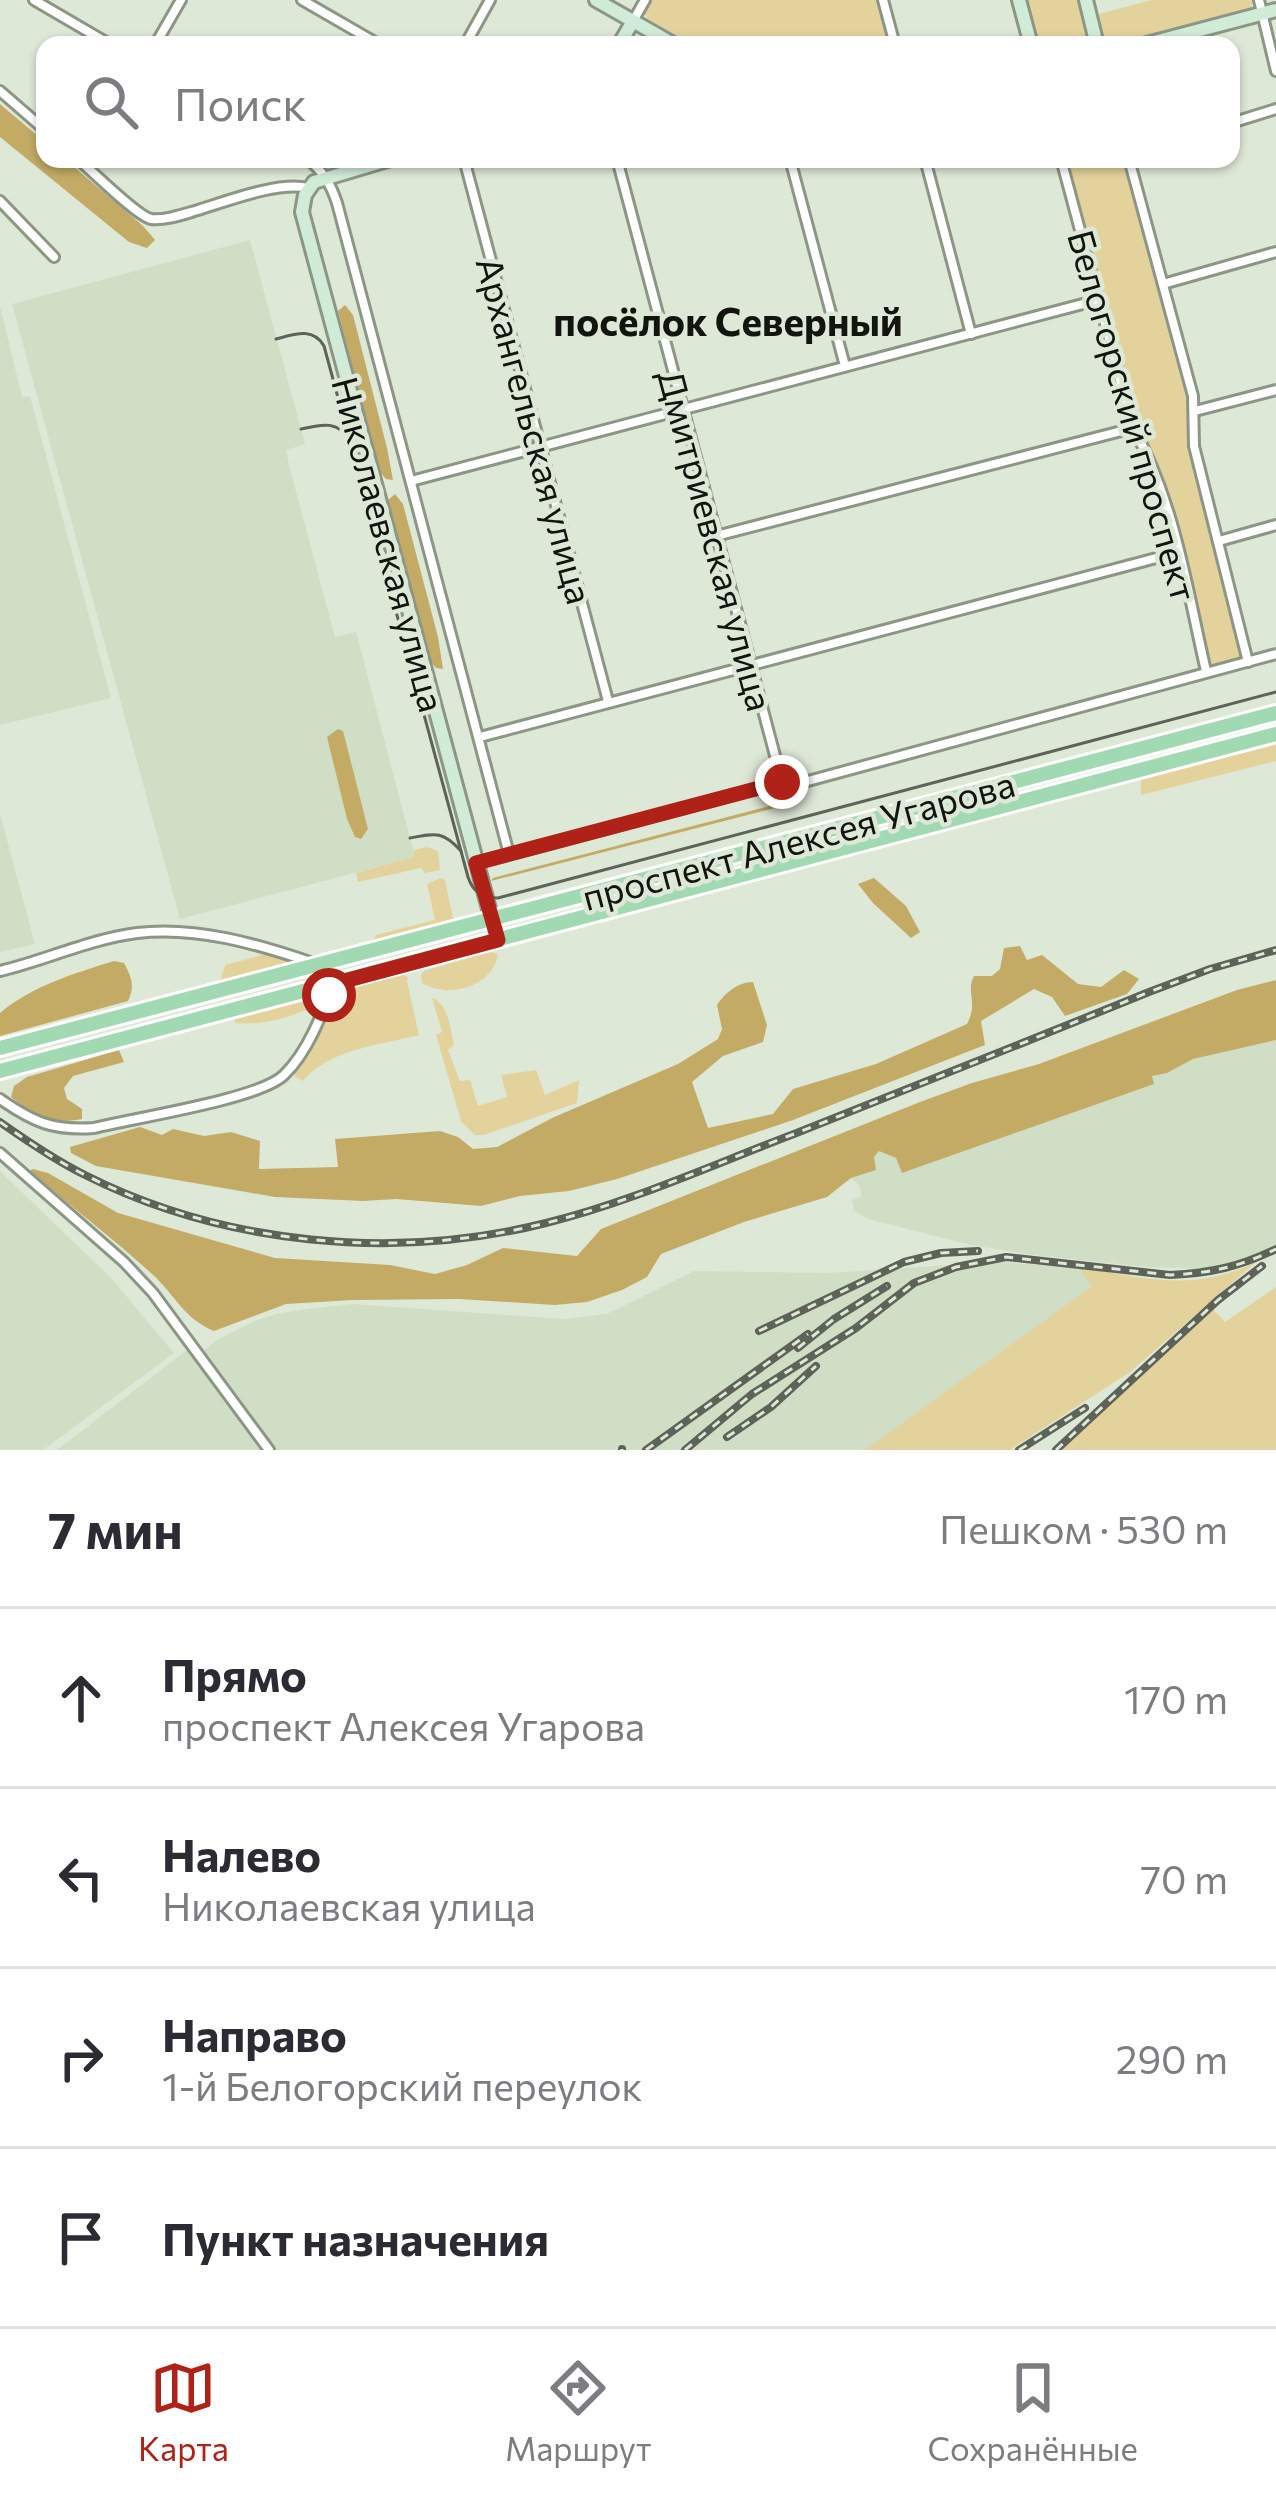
<!DOCTYPE html>
<html lang="ru">
<meta charset="utf-8">
<style>
:root{--surface:#fff;--page:#f2f2f3;--text:#2b2b33;--muted:#7c7c81;--line:#e1e1e2;--accent:#b02117}
body{margin:0;font-family:Commissioner,sans-serif;background:var(--page);color:var(--text)}
.stop{position:absolute;width:36px;height:36px;margin:-27px;border:9px solid #b02117;border-radius:50%;background:#fff}
.stop.end{background:#b02117;border-color:#fff;box-shadow:0 3px 12px #0008}
.list{margin:0;padding:0;list-style:none}
h2{display:flex;justify-content:space-between;align-items:center;height:156px;margin:0;padding:0 48px;font-size:51px}
h2 small{font-size:39px;font-weight:400;color:var(--muted)}
.list li{display:grid;grid-template-columns:78px 1fr auto;gap:36px;align-items:center;box-sizing:border-box;height:180px;padding:0 48px;border-top:3px solid var(--line)}
.list b{display:block;font-size:45px;white-space:nowrap}
.list p{margin:0;font-size:39px;white-space:nowrap;color:var(--muted)}
.list em{font-size:39px;font-style:normal;color:var(--muted)}
.icon{flex:none;width:66px;height:66px;fill:none;stroke:currentColor;stroke-width:2;stroke-linecap:round;stroke-linejoin:round}
.map{position:relative;flex:none;width:1276px;height:1450px;overflow:hidden}
.search{position:absolute;background:var(--surface);box-shadow:0 3px 9px #0004;left:36px;right:36px;top:36px;height:132px;display:flex;align-items:center;gap:30px;box-sizing:border-box;padding:0 42px;border-radius:24px;color:var(--muted);font-size:45px}
.sheet{height:876px;background:var(--surface)}
nav{display:flex;justify-content:space-around;align-items:center;box-sizing:border-box;height:168px;border-top:3px solid var(--line);background:var(--surface);font-size:33px;color:var(--muted)}
nav a{display:grid;justify-items:center;gap:6px}
nav .on{color:var(--accent)}
.map>svg:first-child{display:block}
</style>
<div class="map">
<svg width="1276" height="1450" viewBox="0 0 1276 1450">
<rect width="100%" height="100%" fill="#dee8d7"/>
<g fill="#d0dec6">
<polygon points="250,240 305,444 286,450 290,469 335,637 356,632 415,857 180,919 12,304"/>
<polygon points="0,306 22,397 30,396 111,698 0,725"/>
<polygon points="0,814 35,944 0,952"/>
<polygon points="1276,1040 1276,1244 1253,1257 1209,1269 1147,1267 1034,1255 971,1245 868,1219 854,1211 852,1200 861,1197 860,1186 851,1178 875,1170 874,1157 879,1151 896,1158 903,1173 1153,1084 1152,1076 1167,1073 1192,1059"/>
<polygon points="0,1171 111,1278 174,1353 43,1450 0,1450"/>
<polygon points="995,1262 1080,1267 1096,1285 869,1450 276,1450 204,1350 217,1340 252,1322 276,1314 307,1309 353,1304 562,1319 607,1314 694,1271 828,1273"/>
<polygon points="187,1350 260,1450 57,1450"/>
</g>
<g fill="#e4d29d">
<polygon points="650,0 878,0 891,45 692,45 648,19 644,13"/>
<polygon points="1024,0 1082,0 1094,45 1036,45"/>
<polygon points="1151,0 1253,0 1254,2 1249,9 1112,45 1101,42 1096,17 1099,14"/>
<polygon points="1065,159 1126,159 1192,400 1193,457 1242,650 1238,662 1217,666 1209,664 1206,659 1162,481 1135,425"/>
<path d="M1276 739V761L1141 795V780C1185 763 1230 752 1276 739Z"/>
<polygon points="427,847 438,851 440,870 425,873 421,868 358,882 356,873 414,857 414,850"/>
<polygon points="441,878 445,880 454,923 373,942 376,935 435,920 427,884"/>
<path d="M490 952 498 954C493 987 448 999 422 983L421 975 424 971Z"/>
<polygon points="266,954 288,958 296,967 205,988 220,982 225,965"/>
<path d="M404 974 408 978 407 981 419 1035C380 1045 329 1049 303 1081L294 1076 335 995 392 975Z"/>
<path d="M319 994 324 998 323 1001C297 1016 265 1026 235 1023V1018L244 1013 268 1011Z"/>
<path d="M432 998C449 1004 450 1028 454 1045L448 1050 460 1081 470 1080 478 1106 507 1097 501 1075 536 1070 545 1095 579 1080 577 1103 484 1135H475L461 1121 436 1035 442 1032Z"/>
<path d="M1256 1262 1130 1372 1010 1450H865L1092 1286 1080 1270 1084 1268C1149 1279 1194 1292 1256 1262Z"/>
<polygon points="1276,1287 1276,1450 1061,1450 1213,1309 1225,1322"/>
</g>
<g fill="#c3ab66">
<polygon points="0,104 45,142 45,159 65,159 143,226 155,240 147,248 129,242 0,137"/>
<polygon points="345,305 353,315 387,448 393,480 386,479 380,472 338,311"/>
<polygon points="395,494 403,504 438,637 443,669 436,668 430,661 388,500"/>
<polygon points="338,729 343,731 368,829 361,839 355,837 347,819 327,737"/>
<polygon points="781,803 779,807 491,881 493,878"/>
<polygon points="874,878 906,906 920,932 911,938 873,903 858,884"/>
<path d="M1020 946 1027 960 1042 955 1078 984 1101 987 1124 970 1139 979 1127 994 1065 1016 1052 997 1034 989 981 1021 985 1045 793 1120 617 1179 569 1191 520 1196 481 1206 396 1199 363 1201 275 1197 96 1166 71 1153 70 1147 140 1127 162 1135 173 1129 204 1136 231 1132 260 1141 259 1169 338 1167 335 1139 440 1131 458 1137 473 1149 497 1147 552 1118 678 1064 718 1039 722 1029 717 1005C725 993 738 982 753 982L767 1025 763 1042 723 1056 692 1082 708 1128 773 1114 793 1089 876 1064 967 1024C979 1001 965 993 974 976H992L1000 969 1004 948Z"/>
<path d="M114 961 124 963C132 978 135 986 128 1001L0 1036V1013C32 986 75 973 114 961Z"/>
<path d="M1276 980V1040L1193 1059 1167 1073 1152 1076 1154 1084 902 1173 896 1158 879 1151 874 1157 876 1170 851 1178 827 1197 744 1222 661 1254 647 1277 622 1290 587 1302 555 1305 459 1299 353 1300 286 1304 214 1331C183 1318 176 1296 152 1274 113 1238 70 1206 29 1171L33 1169 48 1173 118 1213 275 1258 390 1265 435 1274 467 1265 503 1248 577 1256 601 1229 920 1102 972 1083 1039 1064 1237 990Z"/>
<path d="M119 1050 124 1062 73 1076 64 1088 67 1099 82 1109V1119C47 1125 38 1118 11 1097L14 1086 27 1077Z"/>
</g>
<g fill="none" stroke-linecap="round" stroke-linejoin="round">
<g stroke="#8c9685" stroke-width="14">
<g id="street">
<polyline points="34,0 111,45"/>
<polyline points="302,0 380,45"/>
<polyline points="883,0 895,45"/>
<polyline points="1259,0 1276,71"/>
<polyline points="633,21 645,0"/>
<polyline points="155,45 181,0"/>
<polyline points="465,45 490,0"/>
<polyline points="0,91 45,130"/>
<polyline points="1231,123 1276,109"/>
<path d="M78 159C92 171 137 216 151 219 165 221 184 214 198 210 227 201 279 181 308 188"/>
<path d="M307 159C323 170 331 185 337 203L509 854"/>
<polyline points="464,159 608,701"/>
<polyline points="617,159 782,782"/>
<polyline points="790,159 845,366"/>
<polyline points="925,159 971,334"/>
<path d="M1061 159 1133 428C1175 502 1187 589 1206 671"/>
<polyline points="1129,159 1193,396 1194,446 1248,662"/>
<polyline points="0,201 54,257"/>
<polyline points="1163,284 1276,252"/>
<polyline points="1195,411 1276,390"/>
<polyline points="411,481 1098,300"/>
<polyline points="716,536 1133,428"/>
<polyline points="1219,541 1276,525"/>
<polyline points="480,737 1179,552"/>
<polyline points="478,863 782,782 808,781 1276,654"/>
<path d="M0 971C46 960 90 939 137 933 196 926 258 944 313 963"/>
<path d="M0 1099C33 1122 53 1131 94 1128 134 1118 260 1099 284 1075 308 1052 322 1014 333 984"/>
<polyline points="0,1153 124,1262 153,1293 269,1450"/>
</g>
</g>
<g stroke="#8c9685" stroke-width="18">
<g id="secondary">
<polyline points="596,0 675,45"/>
<polyline points="1019,0 1031,45"/>
<polyline points="1086,0 1097,45"/>
<polyline points="619,45 633,21"/>
<polyline points="1143,45 1276,10"/>
<polyline points="391,159 314,182 305,195 302,212 492,920"/>
</g>
</g>
<g stroke="#fff" stroke-width="20">
<g id="primary">
<polyline points="0,1048 1276,713"/>
<polyline points="0,1071 1276,734"/>
</g>
</g>
<use href="#street" stroke="#fff" stroke-width="8"/>
<use href="#secondary" stroke="#d0ecd9" stroke-width="12"/>
<use href="#primary" stroke="#a1d9b3" stroke-width="14"/>
<g stroke="#5e6359" stroke-width="3">
<path d="M276 339C295 334 313 327 324 346L468 877C473 892 482 898 498 898L1276 692"/>
<path d="M301 429C322 424 339 420 351 442"/>
<path d="M410 838C436 833 443 831 461 851"/>
</g>
<g stroke="#5e6359" stroke-width="8">
<g id="rail">
<path d="M0 1122C27 1141 55 1160 85 1175 224 1245 395 1261 546 1223 631 1202 712 1165 794 1134 913 1087 1031 1040 1149 992L1210 969 1276 950"/>
<polyline points="759,1331 904,1262 941,1253 978,1251"/>
<polyline points="798,1348 834,1319 887,1286"/>
<polyline points="727,1437 771,1407 816,1366"/>
<polyline points="622,1450 622,1449"/>
<polyline points="646,1450 808,1334"/>
<path d="M685 1450 752 1394 856 1328 914 1283 956 1267 1006 1257 1170 1275C1211 1273 1239 1267 1276 1249"/>
<polyline points="1019,1450 1085,1408"/>
<polyline points="1056,1450 1218,1300 1262,1266"/>
</g>
</g>
<use href="#rail" stroke="#dee8d7" stroke-width="3" stroke-dasharray="9" stroke-linecap="butt"/>
</g>
<g fill="none" stroke-linecap="round" stroke-linejoin="round">
<polyline stroke="#b02117" stroke-width="15" points="329,995 333,984 498,940 476,863 782,782"/>
</g>
<g text-anchor="middle" dominant-baseline="central" stroke-width="9" stroke-linejoin="round" paint-order="stroke">
<g font-size="36" fill="#12150f" stroke="#dee8d7">
<text transform="translate(1134 415) rotate(74)">Белогорский проспект</text>
<text transform="translate(536 430) rotate(75)">Архангельская улица</text>
<text transform="translate(717 540) rotate(75)">Дмитриевская улица</text>
<text transform="translate(390 544) rotate(75)">Николаевская улица</text>
<text transform="translate(798 839) rotate(-15)">проспект Алексея Угарова</text>
</g>
<g font-size="39" font-weight="bold" fill="#12150f" stroke="#dee8d7">
<text x="728" y="320">посёлок Северный</text>
</g>
</g>
</svg>
<div class="stop" style="left:329px;top:995px"></div>
<div class="stop end" style="left:782px;top:782px"></div>
<div class="search"><svg class="icon" aria-label="search" viewBox="0 0 24 24"><circle cx="10" cy="10" r="6"/><path d="M15 15l6 6"/></svg>Поиск</div>
</div>
<section class="sheet">
<h2>7 мин<small>Пешком · 530 m</small></h2>
<ul class="list">
<li><svg class="icon" aria-label="ahead" viewBox="0 0 24 24"><path d="M12 20V5M6 11l6-6 6 6"/></svg><div><b>Прямо</b><p>проспект Алексея Угарова</p></div><em>170 m</em></li>
<li><svg class="icon" aria-label="left" viewBox="0 0 24 24"><path d="M17 20v-9H6M10 6l-5 5 5 5"/></svg><div><b>Налево</b><p>Николаевская улица</p></div><em>70 m</em></li>
<li><svg class="icon" aria-label="right" viewBox="0 0 24 24"><path d="M7 20v-9h11M14 6l5 5-5 5"/></svg><div><b>Направо</b><p>1-й Белогорский переулок</p></div><em>290 m</em></li>
<li><svg class="icon" aria-label="arrive" viewBox="0 0 24 24"><path d="M6 21V4h12l-3 4 3 4H6"/></svg><div><b>Пункт назначения</b></div></li>
</ul>
</section>
<nav>
<a class="on"><svg class="icon" aria-label="map" viewBox="0 0 24 24"><path d="M3 6l6-2 6 2 6-2v14l-6 2-6-2-6 2zM9 4v14M15 6v14"/></svg>Карта</a>
<a><svg class="icon" aria-label="directions" viewBox="0 0 24 24"><path d="M12 3l9 9-9 9-9-9zM9 14v-3h6M13 9l2 2-2 2"/></svg>Маршрут</a>
<a><svg class="icon" aria-label="saved" viewBox="0 0 24 24"><path d="M7 4h10v16l-5-4-5 4z"/></svg>Сохранённые</a>
</nav>
